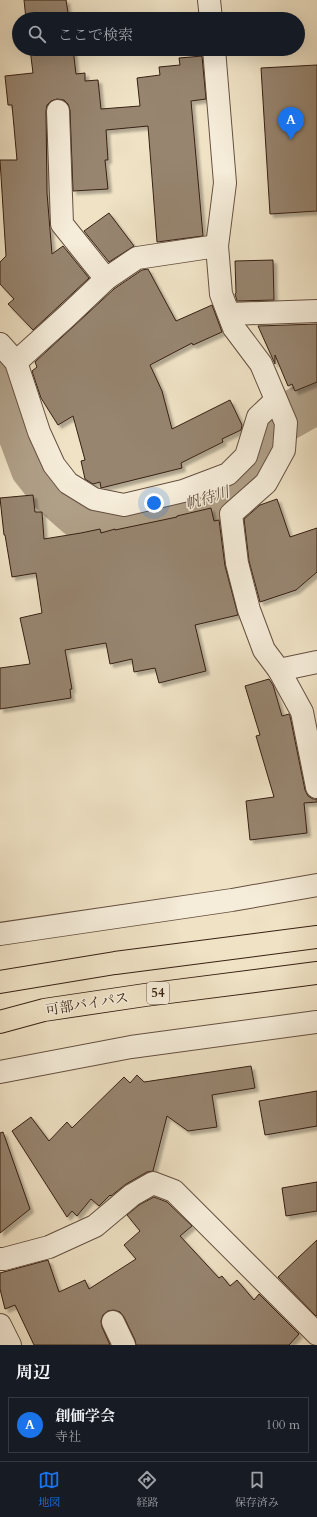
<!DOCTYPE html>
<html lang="ja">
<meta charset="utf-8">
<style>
:root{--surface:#171b24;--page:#242831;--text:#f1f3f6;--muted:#9ea1a6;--line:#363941;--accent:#1a73e8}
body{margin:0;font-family:Cardo,"Noto Serif JP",serif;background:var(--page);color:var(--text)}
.you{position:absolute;left:154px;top:503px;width:14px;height:14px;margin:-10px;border:3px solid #fff;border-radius:50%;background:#1a73e8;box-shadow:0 0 0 6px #1a73e833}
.badge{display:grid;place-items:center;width:26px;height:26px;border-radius:50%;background:var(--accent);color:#fff;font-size:13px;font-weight:700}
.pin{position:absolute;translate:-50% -33px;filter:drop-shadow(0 1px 2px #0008)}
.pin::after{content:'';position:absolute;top:21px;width:14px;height:12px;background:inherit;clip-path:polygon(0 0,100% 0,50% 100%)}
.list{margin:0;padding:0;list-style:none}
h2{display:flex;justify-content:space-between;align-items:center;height:52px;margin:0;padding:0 16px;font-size:17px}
h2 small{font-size:13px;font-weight:400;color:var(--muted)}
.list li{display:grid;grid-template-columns:26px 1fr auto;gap:12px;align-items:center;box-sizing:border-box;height:56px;margin:0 8px 8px;padding:0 8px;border:1px solid var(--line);border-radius:0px}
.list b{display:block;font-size:15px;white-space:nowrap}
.list p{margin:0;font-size:13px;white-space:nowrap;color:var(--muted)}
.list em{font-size:13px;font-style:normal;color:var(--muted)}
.icon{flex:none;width:22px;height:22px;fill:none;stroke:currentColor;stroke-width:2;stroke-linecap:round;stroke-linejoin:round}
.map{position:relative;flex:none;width:317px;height:1345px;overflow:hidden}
.search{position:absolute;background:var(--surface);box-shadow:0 4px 16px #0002;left:12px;right:12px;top:12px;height:44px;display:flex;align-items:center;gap:10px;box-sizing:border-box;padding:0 14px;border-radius:22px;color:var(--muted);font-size:15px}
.sheet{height:116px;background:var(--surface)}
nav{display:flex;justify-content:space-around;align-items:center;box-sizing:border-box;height:56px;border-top:1px solid var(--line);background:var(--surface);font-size:11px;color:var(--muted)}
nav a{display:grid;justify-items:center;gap:2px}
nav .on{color:var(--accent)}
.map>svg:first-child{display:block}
</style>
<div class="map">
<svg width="317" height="1345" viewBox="0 0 317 1345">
<defs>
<filter id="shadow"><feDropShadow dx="3.5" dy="3.5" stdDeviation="1" flood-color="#0004"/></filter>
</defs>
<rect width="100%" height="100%" fill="#efe2c5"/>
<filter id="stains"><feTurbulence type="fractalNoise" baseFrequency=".005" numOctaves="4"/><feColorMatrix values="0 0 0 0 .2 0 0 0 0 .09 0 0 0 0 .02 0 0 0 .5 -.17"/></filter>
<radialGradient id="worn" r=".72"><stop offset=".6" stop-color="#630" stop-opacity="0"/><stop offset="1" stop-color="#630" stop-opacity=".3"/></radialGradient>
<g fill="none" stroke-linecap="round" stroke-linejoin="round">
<polyline stroke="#b0a088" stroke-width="47" points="0,369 21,433 34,468 53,492 78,514 110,519 142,516 180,508 227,495 250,478 278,422 317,400"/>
</g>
<g fill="#978570" stroke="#372013" filter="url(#shadow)">
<polygon points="24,0 66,0 69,19 26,19"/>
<polygon points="30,49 73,49 76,74 85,73 85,81 98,80 101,109 140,106 137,78 160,75 159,67 180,65 179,58 202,56 206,99 191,101 203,236 157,242 148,126 106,130 108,160 105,160 108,189 73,191 70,110 68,104 64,100 57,99 51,101 47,105 46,111 47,193 52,254 63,246 89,278 33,330 8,304 14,299 0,284 0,262 6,256 0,160 17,160 12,105 8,105 5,76 33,73"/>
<polygon points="317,65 317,211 270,214 261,68"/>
<polygon points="109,213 134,246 109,262 84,231"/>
<polygon points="273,260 274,300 237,301 235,294 236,293 235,261"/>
<polygon points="148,269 176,321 212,305 222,332 193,345 192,343 150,365 162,391 172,429 230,400 242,425 241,430 222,439 223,442 181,463 182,468 101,488 100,482 93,484 85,479 81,461 85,460 73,416 58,425 41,398 32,371 37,367 35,362 114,289 142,270"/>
<polygon points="317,324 317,382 295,391 292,384 288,386 275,355 275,364 258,326"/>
<polygon points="33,495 35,512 42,512 44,539 81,533 100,529 101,533 115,529 115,530 177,517 177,516 211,508 214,521 219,520 225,566 238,615 195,625 206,671 159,683 155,668 134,672 132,659 110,664 106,643 65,650 72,689 70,689 71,698 0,709 0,668 30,664 20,618 42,613 36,573 12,577 5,535 4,535 0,498"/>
<polygon points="277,499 290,537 317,528 317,572 296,590 260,602 249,561 244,519 260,505"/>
<polygon points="269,679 273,685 282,716 289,714 290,716 305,790 308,796 313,799 317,799 317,802 304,803 307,833 250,840 246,801 274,797 256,736 260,735 245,686"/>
<polygon points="251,1066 255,1088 212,1095 217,1127 188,1131 167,1116 153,1171 147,1172 126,1184 111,1196 110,1195 99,1206 91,1199 77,1216 72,1211 67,1217 12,1131 31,1117 49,1141 67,1122 72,1128 124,1077 130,1083 137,1075 144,1082"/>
<polygon points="317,1091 317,1126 265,1135 259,1101"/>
<polygon points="3,1132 30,1209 0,1233 0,1133"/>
<polygon points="317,1182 317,1211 286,1216 282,1188"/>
<polygon points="154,1197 167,1202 192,1226 180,1236 219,1278 222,1276 230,1286 237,1280 254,1300 259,1294 299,1334 289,1345 136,1345 135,1340 124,1317 120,1312 114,1310 108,1311 103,1315 101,1321 102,1327 110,1345 34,1345 15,1305 5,1309 0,1289 0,1273 48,1260 59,1292 85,1280 89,1289 136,1259 124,1245 140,1231 127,1215 139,1205"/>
<polygon points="317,1240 317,1315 316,1316 278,1277"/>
</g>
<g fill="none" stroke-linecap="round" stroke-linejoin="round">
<g stroke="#655040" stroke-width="24">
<g id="street">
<polyline points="209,0 211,19"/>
<polyline points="214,49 225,183 217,246 221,294 234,328 261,364 286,423 284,450 266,483 231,514 237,563 249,610 264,650 279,670 302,712 317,787"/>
<polyline points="58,111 62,224 106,279"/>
<polyline points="229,314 317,311"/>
<polyline points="0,344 16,362 39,432 54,465 68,483 94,499 124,505 183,491 228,474 246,456 258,417 276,400"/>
<polyline points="16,362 67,316 106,279 137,258 217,246"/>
<polyline points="279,670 317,662"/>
<polyline points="0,934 232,900 317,885"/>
<polyline points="0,1072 131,1047 317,1022"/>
<polyline points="0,1259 4,1259 49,1247 95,1226 132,1195 153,1183 174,1191 317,1334"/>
<polyline points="113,1322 124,1345"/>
<polyline points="0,1325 10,1345"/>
</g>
</g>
<g stroke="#372013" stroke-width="24">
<g id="highway">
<polyline points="0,982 115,963 317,937"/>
<polyline points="0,1022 44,1010 145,995 317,973"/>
</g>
</g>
<use href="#street" stroke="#f5ecd9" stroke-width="22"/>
<use href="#highway" stroke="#efe2c5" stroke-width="22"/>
</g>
<g text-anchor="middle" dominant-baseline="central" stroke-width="3" stroke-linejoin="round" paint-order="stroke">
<rect fill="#f5ecd9" stroke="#705d4e" stroke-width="1" x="147" y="982" width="22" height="22" rx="3"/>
<g font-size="13" font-weight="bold" fill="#372013">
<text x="158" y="993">54</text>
</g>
<g font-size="14" fill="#372013" stroke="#f5ecd9">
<text transform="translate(87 1004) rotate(-9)">可部バイパス</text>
</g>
<g font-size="15" font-style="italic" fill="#614d3c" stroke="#f5ecd9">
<text transform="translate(207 498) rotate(-17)">帆待川</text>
</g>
</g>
<rect width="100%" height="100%" filter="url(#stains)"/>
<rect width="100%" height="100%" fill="url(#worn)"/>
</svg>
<div class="you"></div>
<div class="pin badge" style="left:291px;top:140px">A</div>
<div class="search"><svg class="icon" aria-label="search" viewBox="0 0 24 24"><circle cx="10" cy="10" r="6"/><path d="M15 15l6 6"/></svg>ここで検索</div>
</div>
<section class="sheet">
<h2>周辺<small></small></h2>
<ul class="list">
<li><span class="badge">A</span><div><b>創価学会</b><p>寺社</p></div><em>100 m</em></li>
</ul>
</section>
<nav>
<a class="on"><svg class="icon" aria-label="map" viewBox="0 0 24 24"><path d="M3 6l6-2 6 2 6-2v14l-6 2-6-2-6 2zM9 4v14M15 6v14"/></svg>地図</a>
<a><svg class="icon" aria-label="directions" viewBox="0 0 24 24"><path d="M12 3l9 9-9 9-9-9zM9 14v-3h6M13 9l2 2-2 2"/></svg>経路</a>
<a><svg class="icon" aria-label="saved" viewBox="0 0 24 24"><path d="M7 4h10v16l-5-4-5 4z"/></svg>保存済み</a>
</nav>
